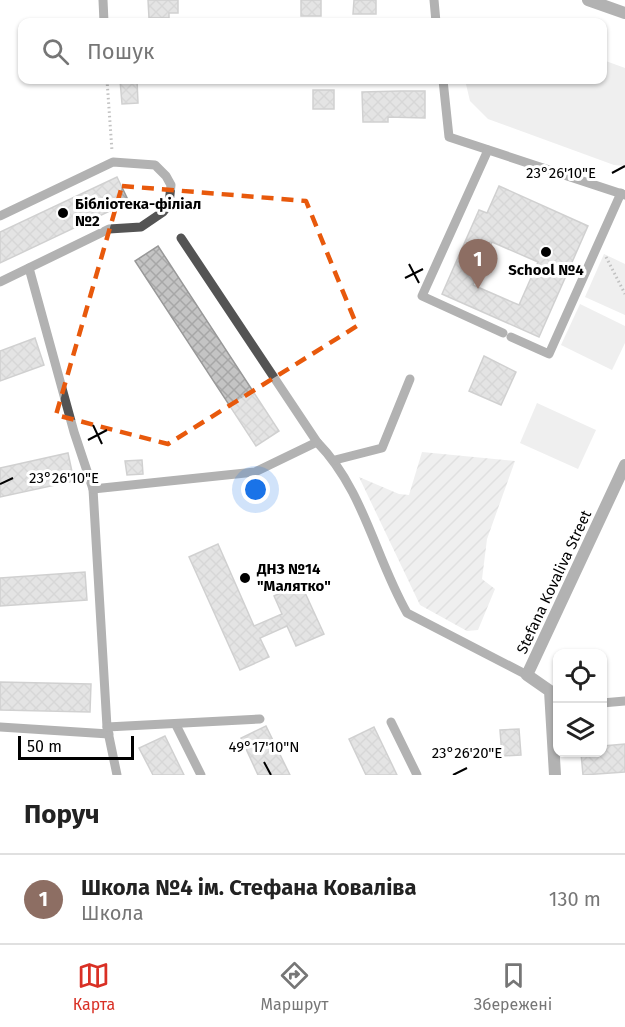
<!DOCTYPE html>
<html lang="uk">
<meta charset="utf-8">
<style>
:root{--surface:#fff;--page:#f2f2f2;--text:#222;--muted:#767676;--line:#e0e0e0;--accent:#d93025}
body{margin:0;font-family:"Fira Sans",sans-serif;background:var(--page);color:var(--text)}
.controls{position:absolute;right:18px;bottom:18px;display:grid;overflow:hidden;border-radius:12px;box-shadow:0 2px 4px #0004}
.controls button{width:54px;height:54px;display:grid;place-items:center;padding:0;border:0;border-bottom:2px solid var(--line);background:var(--surface);color:var(--text);font:30px sans-serif}
.scale{position:absolute;left:18px;bottom:15px;width:116px;box-sizing:border-box;padding-left:6px;border:3px solid #000;border-top:0;font-size:16px;line-height:21px;white-space:nowrap;color:#000;-webkit-text-stroke:4px #fff;paint-order:stroke}
.you{position:absolute;left:256px;top:490px;width:21px;height:21px;margin:-15px;border:4px solid #fff;border-radius:50%;background:#1a73e8;box-shadow:0 0 0 9px #1a73e833}
.badge{display:grid;place-items:center;width:39px;height:39px;border-radius:50%;background:var(--accent);color:#fff;font-size:20px;font-weight:700}
.pin{position:absolute;translate:-50% -50px;filter:drop-shadow(0 2px 3px #0008)}
.pin::after{content:'';position:absolute;top:32px;width:21px;height:18px;background:inherit;clip-path:polygon(0 0,100% 0,50% 100%)}
.list{margin:0;padding:0;list-style:none}
h2{display:flex;justify-content:space-between;align-items:center;height:78px;margin:0;padding:0 24px;font-size:26px}
h2 small{font-size:20px;font-weight:400;color:var(--muted)}
.list li{display:grid;grid-template-columns:39px 1fr auto;gap:18px;align-items:center;box-sizing:border-box;height:90px;padding:0 24px;border-top:2px solid var(--line)}
.list b{display:block;font-size:22px;white-space:nowrap}
.list p{margin:0;font-size:20px;white-space:nowrap;color:var(--muted)}
.list em{font-size:20px;font-style:normal;color:var(--muted)}
.icon{flex:none;width:33px;height:33px;fill:none;stroke:currentColor;stroke-width:2;stroke-linecap:round;stroke-linejoin:round}
.map{position:relative;flex:none;width:625px;height:775px;overflow:hidden}
.search{position:absolute;background:var(--surface);box-shadow:0 2px 4px #0004;left:18px;right:18px;top:18px;height:66px;display:flex;align-items:center;gap:15px;box-sizing:border-box;padding:0 21px;border-radius:12px;color:var(--muted);font-size:22px}
.sheet{height:168px;background:var(--surface)}
nav{display:flex;justify-content:space-around;align-items:center;box-sizing:border-box;height:84px;border-top:2px solid var(--line);background:var(--surface);font-size:16px;color:var(--muted)}
nav a{display:grid;justify-items:center;gap:3px}
nav .on{color:var(--accent)}
.map>svg:first-child{display:block}
</style>
<div class="map">
<svg width="625" height="775" viewBox="0 0 625 775">
<defs>
<pattern id="garden-furrows" width="10" height="10" patternUnits="userSpaceOnUse" patternTransform="scale(1.5)"><rect width="10" height="10" fill="#dbdbdb"/><path d="M-1 1l2-2M0 10L10 0M9 11l2-2" fill="none" stroke="#bababa"/></pattern>
<pattern id="building-cross-hatch" width="8" height="8" patternUnits="userSpaceOnUse" patternTransform="scale(1.5)"><rect width="8" height="8" fill="#c4c4c4"/><path d="M0 0l8 8M0 8l8-8" fill="none" stroke="#a7a7a7"/></pattern>
</defs>
<rect width="100%" height="100%" fill="#fff"/>
<polygon fill="url(#garden-furrows)" points="422,452 515,461 487,539 482,579 495,589 478,630 467,631 420,605 359,477 399,494 409,495"/>
<g fill="#dbdbdb">
<polygon points="603,60 625,68 625,166 614,165 488,119 470,101 465,80 602,80"/>
<polygon points="604,254 625,264 625,315 585,297"/>
<polygon points="580,304 625,326 625,343 612,370 561,345"/>
<polygon points="537,403 596,430 578,469 520,443"/>
</g>
<g fill="url(#building-cross-hatch)" stroke="#989898" stroke-width="1.5" fill-rule="evenodd">
<polygon points="148,0 178,0 178,13 169,13 169,18 149,18"/>
<rect x="301" y="0" width="20" height="16"/>
<polygon points="354,0 376,0 376,14 353,14"/>
<polygon points="120,80 137,80 138,103 122,104"/>
<rect x="313" y="90" width="21" height="19"/>
<polygon points="401,91 425,91 425,118 388,117 388,122 363,122 362,92"/>
<polygon points="117,177 129,202 0,263 0,232"/>
<path d="M499 186 588 226 539 337 442 294 479 210 487 213ZM492 242 538 262 519 305 473 285Z"/>
<polygon points="158,246 279,431 256,446 135,261"/>
<polygon points="35,338 44,365 0,381 0,351"/>
<polygon points="484,356 516,372 501,405 469,391"/>
<polygon points="68,453 74,481 0,497 0,468"/>
<polygon points="142,460 143,474 127,475 125,461"/>
<polygon points="218,544 254,626 282,614 274,596 301,584 324,634 296,646 287,626 260,638 269,657 240,670 189,557"/>
<polygon points="85,572 87,600 0,606 0,578"/>
<polygon points="0,682 91,684 90,712 0,710"/>
<polygon points="266,726 290,775 258,775 241,738"/>
<polygon points="374,727 397,775 366,775 349,739"/>
<polygon points="519,729 521,755 502,756 500,730"/>
<polygon points="165,736 184,775 153,775 139,748"/>
<polygon points="625,744 625,772 583,775 581,753 603,753 603,746"/>
</g>
<g fill="none" stroke-linecap="round" stroke-linejoin="round">
<g stroke="#767676" stroke-width="3" stroke-dasharray="1.5 3" stroke-linecap="butt">
<polyline points="107,80 112,151"/>
<polyline points="606,257 625,294"/>
</g>
<g stroke="#545454" stroke-width="9">
<polyline points="103,0 104,22"/>
<polyline points="434,0 436,22"/>
<polyline points="443,80 449,137 625,195"/>
<polyline points="488,150 422,296 503,333"/>
<polyline points="0,216 113,162 155,165 166,176 171,185 169,204 163,212 141,227 109,229 0,282"/>
<path d="M181 238 317 442C364 490 375 557 407 613L527 675"/>
<polyline points="29,268 74,432 93,489 107,727 117,775"/>
<polyline points="511,337 549,354 621,193"/>
<polyline points="335,460 382,448 410,379"/>
<polyline points="93,489 255,472 317,442"/>
<polyline points="602,703 625,701"/>
<polyline points="391,722 417,775"/>
<polyline points="176,725 201,775"/>
<polyline points="0,727 109,734"/>
<polyline points="107,727 260,719"/>
</g>
<g stroke="#545454" stroke-width="12">
<polyline points="588,0 625,13"/>
<polyline points="555,775 550,691 527,675 625,465"/>
</g>
</g>
<path d="M0 0H625V775H0ZM122 186 306 201 357 326 168 444 56 415Z" fill="#fff" fill-opacity=".55" fill-rule="evenodd"/>
<path fill="none" stroke="#e8590c" stroke-width="4.5" stroke-dasharray="12 8" stroke-linejoin="round" d="M122 186 306 201 357 326 168 444 56 415Z"/>
<path fill="none" stroke="#000" stroke-width="2" d="M612 173 625 166M409 264 419 283M405 278 423 269M93 425 102 444M88 440 107 430M0 484 13 478M264 762 271 775M453 775 467 768"/>
<g fill="#000" stroke="#fff" stroke-width="2">
<circle cx="63" cy="213" r="6"/>
<circle cx="546" cy="252" r="6"/>
<circle cx="245" cy="578" r="6"/>
</g>
<g text-anchor="middle" dominant-baseline="central" stroke-width="6" stroke-linejoin="round" paint-order="stroke">
<g font-size="15" font-weight="bold" fill="#000" stroke="#fff" text-anchor="start">
<text x="75" y="204">Бібліотека-філіал<tspan x="75" dy="17">№2</tspan></text>
<text x="546" y="270" text-anchor="middle">School №4</text>
<text x="257" y="569">ДНЗ №14<tspan x="257" dy="17">"Малятко"</tspan></text>
</g>
<g font-size="15" fill="#000" stroke="#fff">
<text transform="translate(554 582) rotate(-65)">Stefana Kovaliva Street</text>
</g>
</g>
<g font-size="15" text-anchor="middle" fill="#000" stroke="#fff" stroke-width="6" stroke-linejoin="round" paint-order="stroke">
<text x="561" y="178">23°26'10"E</text>
<text x="64" y="483">23°26'10"E</text>
<text x="264" y="752">49°17'10"N</text>
<text x="467" y="758">23°26'20"E</text>
</g>
</svg>
<div class="controls">
<button><svg class="icon" aria-label="locate" viewBox="0 0 24 24"><circle cx="12" cy="12" r="6"/><path d="M12 2v4M12 18v4M2 12h4M18 12h4"/></svg></button>
<button><svg class="icon" aria-label="layers" viewBox="0 0 24 24"><path d="M12 4l9 5-9 5-9-5zM3 14l9 5 9-5"/></svg></button>
</div>
<div class="scale">50 m</div>
<div class="you"></div>
<div class="pin badge" style="left:478px;top:289px;background:#8d6e63">1</div>
<div class="search"><svg class="icon" aria-label="search" viewBox="0 0 24 24"><circle cx="10" cy="10" r="6"/><path d="M15 15l6 6"/></svg>Пошук</div>
</div>
<section class="sheet">
<h2>Поруч<small></small></h2>
<ul class="list">
<li><span class="badge" style="background:#8d6e63">1</span><div><b>Школа №4 ім. Стефана Коваліва</b><p>Школа</p></div><em>130 m</em></li>
</ul>
</section>
<nav>
<a class="on"><svg class="icon" aria-label="map" viewBox="0 0 24 24"><path d="M3 6l6-2 6 2 6-2v14l-6 2-6-2-6 2zM9 4v14M15 6v14"/></svg>Карта</a>
<a><svg class="icon" aria-label="directions" viewBox="0 0 24 24"><path d="M12 3l9 9-9 9-9-9zM9 14v-3h6M13 9l2 2-2 2"/></svg>Маршрут</a>
<a><svg class="icon" aria-label="saved" viewBox="0 0 24 24"><path d="M7 4h10v16l-5-4-5 4z"/></svg>Збережені</a>
</nav>
